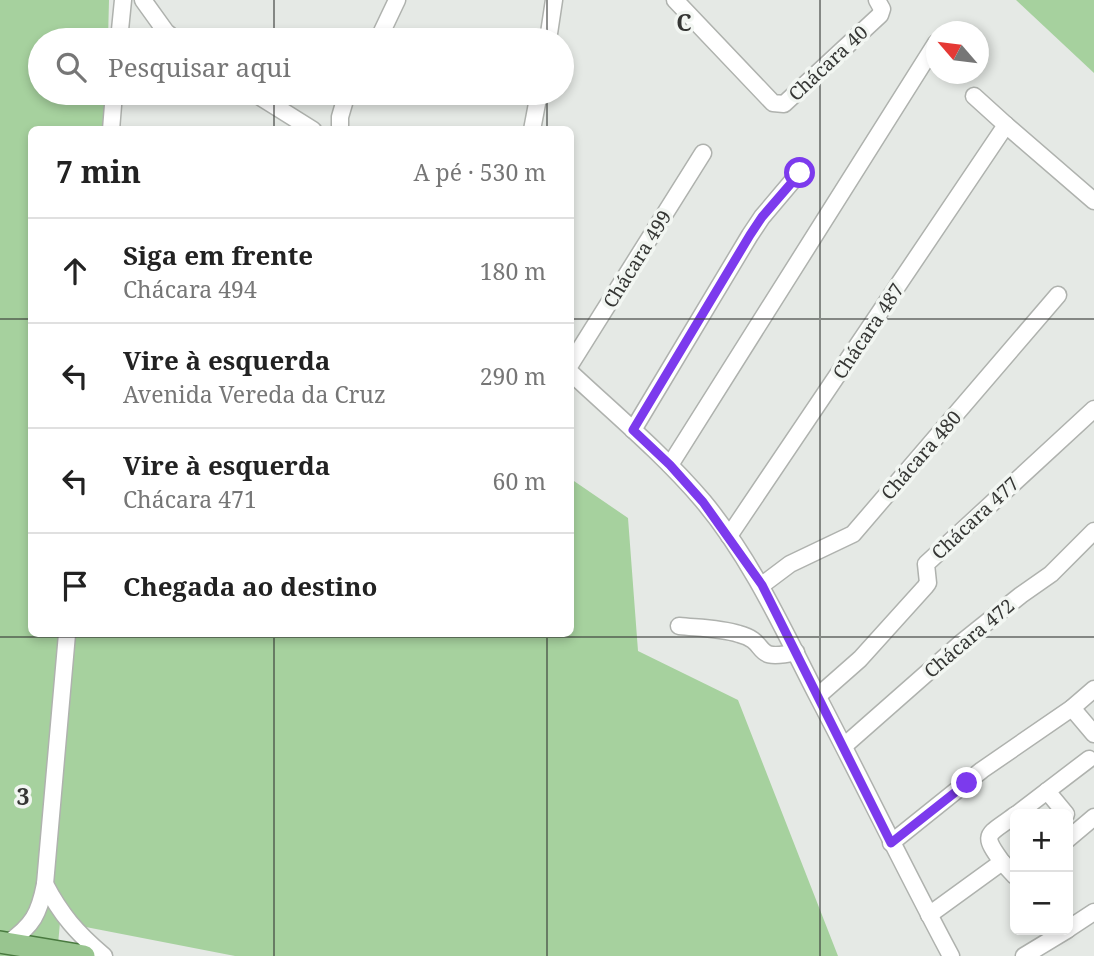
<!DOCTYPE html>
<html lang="pt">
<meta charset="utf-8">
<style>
:root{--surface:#fff;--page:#f6f6f6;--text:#222;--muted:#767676;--line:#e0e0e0}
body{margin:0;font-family:"Noto Serif",serif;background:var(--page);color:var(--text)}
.controls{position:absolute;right:21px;bottom:21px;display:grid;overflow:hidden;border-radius:10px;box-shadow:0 4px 10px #0003}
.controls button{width:63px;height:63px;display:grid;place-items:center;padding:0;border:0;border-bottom:2px solid var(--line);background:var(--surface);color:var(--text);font:35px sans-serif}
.compass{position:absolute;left:926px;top:21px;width:63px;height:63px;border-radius:50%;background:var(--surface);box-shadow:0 4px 10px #0003;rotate:298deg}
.stop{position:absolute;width:21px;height:21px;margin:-16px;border:5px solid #7c3aed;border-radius:50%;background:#fff}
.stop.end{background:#7c3aed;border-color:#fff;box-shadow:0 2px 7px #0008}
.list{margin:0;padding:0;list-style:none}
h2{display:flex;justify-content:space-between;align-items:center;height:91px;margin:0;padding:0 28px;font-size:30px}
h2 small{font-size:23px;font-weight:400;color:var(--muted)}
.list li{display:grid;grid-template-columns:46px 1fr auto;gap:21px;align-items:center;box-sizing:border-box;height:105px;padding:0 28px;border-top:2px solid var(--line)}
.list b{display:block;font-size:26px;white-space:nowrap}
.list p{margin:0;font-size:23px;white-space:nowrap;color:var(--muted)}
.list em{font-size:23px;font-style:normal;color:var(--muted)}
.icon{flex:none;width:38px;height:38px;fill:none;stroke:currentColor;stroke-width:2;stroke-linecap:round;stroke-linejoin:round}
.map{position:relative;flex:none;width:1094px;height:956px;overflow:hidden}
.search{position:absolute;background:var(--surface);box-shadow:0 4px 10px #0003;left:28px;top:28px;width:546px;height:77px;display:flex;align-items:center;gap:18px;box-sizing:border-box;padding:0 24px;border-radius:38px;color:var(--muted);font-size:26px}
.panel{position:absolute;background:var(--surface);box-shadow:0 4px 10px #0003;left:28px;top:126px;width:546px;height:511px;border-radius:10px}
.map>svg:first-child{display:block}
</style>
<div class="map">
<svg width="1094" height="956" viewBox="0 0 1094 956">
<rect width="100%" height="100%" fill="#e5e9e5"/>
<g fill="#a6d19e">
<polygon points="0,0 109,0 108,40 40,40 40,93 107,93 106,129 32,130 32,634 570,634 571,479 628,518 638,651 738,700 838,956 235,956 60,922 57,956 0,956"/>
<polygon points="1016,0 1094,0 1094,73"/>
</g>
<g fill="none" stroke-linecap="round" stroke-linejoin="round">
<g stroke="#afb2ae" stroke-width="19">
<g id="minor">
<polyline points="143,0 166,32 176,40"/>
<polyline points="675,0 773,103 784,104 880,15 882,9 877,0"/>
<polyline points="119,40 123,0"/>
<polyline points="378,40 397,0"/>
<polyline points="548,40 554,0"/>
<polyline points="254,93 313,130"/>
<polyline points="974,96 1006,125"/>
<polyline points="111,130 114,93"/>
<polyline points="340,130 340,117 347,93"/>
<polyline points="532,130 539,93"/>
<polyline points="570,365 703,153"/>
<path d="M570 372C615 414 663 454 703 501 752 560 783 629 818 697 863 783 905 870 951 956"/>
<polyline points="633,430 750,235 762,217 800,172"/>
<polyline points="670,465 936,43"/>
<polyline points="729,536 1006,125 1094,201"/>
<polyline points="762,585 790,564 853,534 1058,295"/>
<path d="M679 626C699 628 720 628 739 634 771 642 750 663 796 652"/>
<polyline points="818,696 860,659 925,587 928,583 926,564 1094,409"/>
<polyline points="1072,708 1094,734"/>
<polyline points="844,746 961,643 1021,595 1051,574 1094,531"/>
<polyline points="1047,791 1066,814"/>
<polyline points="1017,814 1089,759"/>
<polyline points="1068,839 1094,817"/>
<polyline points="891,843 982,770 1072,708 1094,689"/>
<polyline points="1002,862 1015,876"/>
<path d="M45 884C61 915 77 933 104 956"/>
<path d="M929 915 1002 862C980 832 988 836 1015 815"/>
<polyline points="1068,929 1094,912"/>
<path d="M8 943C33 925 39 914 45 884L67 634"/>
<polyline points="1024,956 1067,930"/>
</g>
</g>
<g stroke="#497a3f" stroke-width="24">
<polyline id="major" points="0,942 84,956"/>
</g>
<use href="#minor" stroke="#fff" stroke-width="16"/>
<use href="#major" stroke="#98c58f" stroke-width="21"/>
</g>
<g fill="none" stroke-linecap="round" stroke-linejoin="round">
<polyline stroke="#7c3aed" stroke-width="9" points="800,173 762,217 750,235 633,430 670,465 703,502 762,585 891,843 967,783"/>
</g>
<path fill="none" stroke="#353634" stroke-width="2" stroke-opacity="0.55" d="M274 0V40M547 0V40M820 0V956M274 93V130M547 93V130M0 319H32M570 319H1094M274 634V956M547 634V956M0 637H1094"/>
<g text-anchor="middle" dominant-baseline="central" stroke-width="7" stroke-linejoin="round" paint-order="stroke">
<g font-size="19" fill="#353634" stroke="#f2f6f2">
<text transform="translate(828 63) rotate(-43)">Chácara 40</text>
<text transform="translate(637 259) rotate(-58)">Chácara 499</text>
<text transform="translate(868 331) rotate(-56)">Chácara 487</text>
<text transform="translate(921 455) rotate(-49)">Chácara 480</text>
<text transform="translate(975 518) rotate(-43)">Chácara 477</text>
<text transform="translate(969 638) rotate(-40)">Chácara 472</text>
</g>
</g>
<g font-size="23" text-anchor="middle" font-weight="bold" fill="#353634" stroke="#f2f6f2" stroke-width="7" stroke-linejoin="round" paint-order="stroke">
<text x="684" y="31">C</text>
<text x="23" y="805">3</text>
</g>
</svg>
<div class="controls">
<button>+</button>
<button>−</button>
</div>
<svg class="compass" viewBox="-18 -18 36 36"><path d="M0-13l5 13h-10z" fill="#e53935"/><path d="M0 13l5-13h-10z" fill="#767676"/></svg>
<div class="stop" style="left:800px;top:173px"></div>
<div class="stop end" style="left:967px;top:783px"></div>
<div class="search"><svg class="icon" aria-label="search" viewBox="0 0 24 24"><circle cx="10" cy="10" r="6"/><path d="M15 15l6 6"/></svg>Pesquisar aqui</div>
<section class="panel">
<h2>7 min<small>A pé · 530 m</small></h2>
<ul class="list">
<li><svg class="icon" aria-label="ahead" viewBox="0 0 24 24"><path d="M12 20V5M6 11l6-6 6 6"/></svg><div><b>Siga em frente</b><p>Chácara 494</p></div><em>180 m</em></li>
<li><svg class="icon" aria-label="left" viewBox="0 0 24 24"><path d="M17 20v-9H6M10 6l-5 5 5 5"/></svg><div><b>Vire à esquerda</b><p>Avenida Vereda da Cruz</p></div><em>290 m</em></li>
<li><svg class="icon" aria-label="left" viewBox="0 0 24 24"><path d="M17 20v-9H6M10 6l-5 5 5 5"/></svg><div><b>Vire à esquerda</b><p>Chácara 471</p></div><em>60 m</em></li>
<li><svg class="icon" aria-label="arrive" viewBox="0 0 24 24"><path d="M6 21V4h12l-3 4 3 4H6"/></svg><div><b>Chegada ao destino</b></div></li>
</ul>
</section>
</div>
